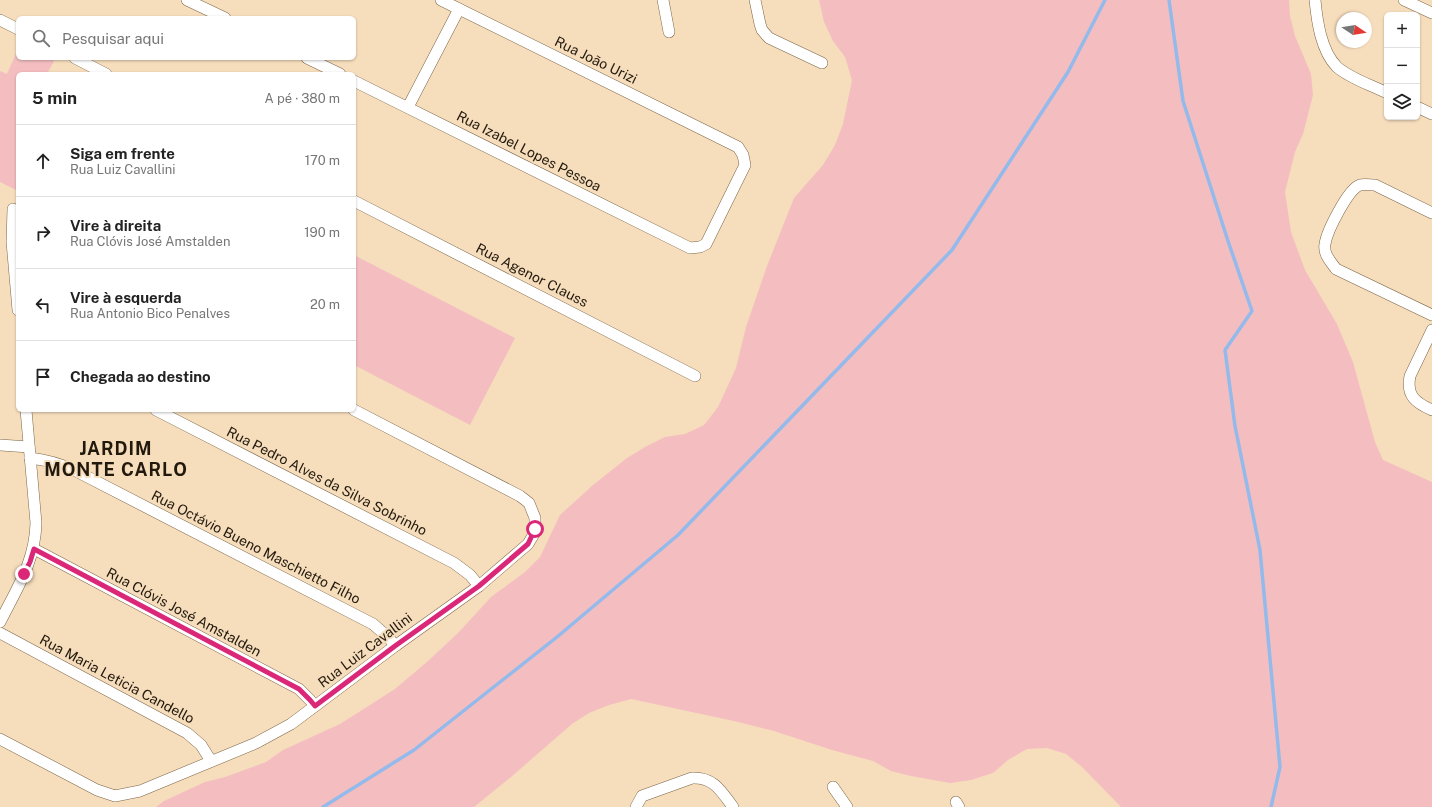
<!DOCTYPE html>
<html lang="pt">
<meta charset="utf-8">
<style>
:root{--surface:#fff;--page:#f2f2f2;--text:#222;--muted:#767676;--line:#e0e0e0}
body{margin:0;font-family:"Public Sans",sans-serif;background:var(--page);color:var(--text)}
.controls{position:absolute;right:12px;top:12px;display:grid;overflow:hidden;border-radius:6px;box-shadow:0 1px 3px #0004}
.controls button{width:36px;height:36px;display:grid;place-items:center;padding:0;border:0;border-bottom:1px solid var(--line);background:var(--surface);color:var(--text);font:20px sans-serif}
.compass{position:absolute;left:1336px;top:12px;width:36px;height:36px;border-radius:50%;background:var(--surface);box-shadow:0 1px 3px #0004;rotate:102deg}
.stop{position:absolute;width:12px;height:12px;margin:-9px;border:3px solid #db2777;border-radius:50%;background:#fff}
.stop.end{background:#db2777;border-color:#fff;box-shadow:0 1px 4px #0008}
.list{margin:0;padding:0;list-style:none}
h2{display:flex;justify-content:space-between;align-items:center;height:52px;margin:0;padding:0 16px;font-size:17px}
h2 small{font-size:13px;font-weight:400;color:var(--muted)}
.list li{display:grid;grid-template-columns:26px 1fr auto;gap:12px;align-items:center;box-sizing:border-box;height:72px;padding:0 16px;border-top:1px solid var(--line)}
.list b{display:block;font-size:15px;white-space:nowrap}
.list p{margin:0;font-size:13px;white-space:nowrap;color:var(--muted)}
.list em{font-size:13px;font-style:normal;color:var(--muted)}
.icon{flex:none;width:22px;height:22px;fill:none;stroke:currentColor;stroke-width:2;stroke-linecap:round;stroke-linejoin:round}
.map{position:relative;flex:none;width:1432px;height:807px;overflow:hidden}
.search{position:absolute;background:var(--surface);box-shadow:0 1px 3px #0004;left:16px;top:16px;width:340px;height:44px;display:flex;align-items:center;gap:10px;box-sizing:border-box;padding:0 14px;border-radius:6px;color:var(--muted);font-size:15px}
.panel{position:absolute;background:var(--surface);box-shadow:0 1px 3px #0004;left:16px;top:72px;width:340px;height:340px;border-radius:6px}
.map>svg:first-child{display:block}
</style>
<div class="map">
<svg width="1432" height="807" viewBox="0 0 1432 807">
<rect width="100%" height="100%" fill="#f6ddbc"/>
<g fill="#f4bec1">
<polygon points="819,0 1289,0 1290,16 1295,36 1311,74 1313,95 1303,134 1295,152 1285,192 1291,232 1305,270 1337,324 1353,362 1375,442 1383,460 1432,482 1432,807 1121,807 1082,767 1066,754 1047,748 1027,749 1008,760 993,773 971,780 950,783 911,776 891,771 873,761 832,750 774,731 734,721 631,699 609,705 589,713 572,724 511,777 474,807 156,807 164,801 205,782 225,777 266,762 283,750 340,724 395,689 428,661 459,632 491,597 525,572 540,557 560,515 593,485 627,458 645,447 665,437 685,434 704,425 718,407 736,368 746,327 767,266 794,198 823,165 835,145 843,124 852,80 845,57 833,41 824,22"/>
<polygon points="18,49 18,58 48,58 54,61 47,74 18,74 18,191 0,182 0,71 7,74"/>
<polygon points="354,255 515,338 470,425 354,365"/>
</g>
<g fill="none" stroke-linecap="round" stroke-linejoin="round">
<g stroke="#93baeb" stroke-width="3.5">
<polyline points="1169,0 1183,101 1228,241 1252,311 1225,350 1235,426 1260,550 1280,767 1271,807"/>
<polyline points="323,807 414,750 557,637 678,535 952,250 1068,72 1105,0"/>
</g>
<g stroke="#7b6547" stroke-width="12">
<g id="minor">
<polyline points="187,0 225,18"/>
<polyline points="663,0 669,32"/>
<polyline points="755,0 760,24 762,30 769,38 822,63"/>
<path d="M1315 0C1317 21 1321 51 1337 67 1351 79 1371 85 1387 93"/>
<polyline points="1404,0 1432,13"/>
<polyline points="0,20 18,29"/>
<polyline points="75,58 106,74"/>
<polyline points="307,58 340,74"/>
<polyline points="354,81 690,248 700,247 706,244 745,165 743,155 738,147 441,0"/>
<polyline points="408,107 459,9"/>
<polyline points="1417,107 1432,114"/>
<polyline points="354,201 695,376"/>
<polyline points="13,209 12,242 18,310"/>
<path d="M1432 213 1375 185C1370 185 1365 184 1360 185 1348 189 1327 231 1325 244 1323 254 1331 262 1336 269L1432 315"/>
<path d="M1432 330 1410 376C1406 396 1416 403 1432 410"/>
<polyline points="156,410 454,563 470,575 479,586"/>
<polyline points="0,445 29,447"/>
<path d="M30 458C47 460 61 464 76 471L373 624 389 638 395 646"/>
<polyline points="34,549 299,689 310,700 315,706"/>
<path d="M0 622C17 588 35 562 36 523L26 410"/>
<polyline points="0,633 187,733 201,745 211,761"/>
<polyline points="0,739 97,790 115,796 140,791 256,743 291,724 395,646 479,586 528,544 534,534 535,524 535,518 529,503 520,496 354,410"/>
<polyline points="833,787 847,807"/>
<polyline points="956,802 959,807"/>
<path d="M636 807 642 796 692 778C714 777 721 791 733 807"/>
</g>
</g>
<use href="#minor" stroke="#fff" stroke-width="11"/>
</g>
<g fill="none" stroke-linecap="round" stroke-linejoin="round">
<polyline stroke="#db2777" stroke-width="5" points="24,574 30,562 34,549 299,689 310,700 315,706 395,646 479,586 528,544 535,529"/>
</g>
<g text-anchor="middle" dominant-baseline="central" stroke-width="4" stroke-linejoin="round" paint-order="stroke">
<g font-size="14" fill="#22190d" stroke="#f6ddbc">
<text transform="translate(596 60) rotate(26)">Rua João Urizi</text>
<text transform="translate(529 151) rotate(27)">Rua Izabel Lopes Pessoa</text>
<text transform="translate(532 275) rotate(27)">Rua Agenor Clauss</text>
<text transform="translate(327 481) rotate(27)">Rua Pedro Alves da Silva Sobrinho</text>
<text transform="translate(256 547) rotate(27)">Rua Octávio Bueno Maschietto Filho</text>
<text transform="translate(184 612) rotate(28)">Rua Clóvis José Amstalden</text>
<text transform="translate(365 650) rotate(-37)">Rua Luiz Cavallini</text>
<text transform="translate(117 679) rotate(28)">Rua Maria Leticia Candello</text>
</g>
<g font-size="18" font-weight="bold" letter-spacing="1" fill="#22190d" stroke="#f6ddbc">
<text x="116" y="448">JARDIM<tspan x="116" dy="21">MONTE CARLO</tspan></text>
</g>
</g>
</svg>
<div class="controls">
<button>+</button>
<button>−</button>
<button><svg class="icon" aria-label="layers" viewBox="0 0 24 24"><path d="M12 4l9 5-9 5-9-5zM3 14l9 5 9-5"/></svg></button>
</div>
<svg class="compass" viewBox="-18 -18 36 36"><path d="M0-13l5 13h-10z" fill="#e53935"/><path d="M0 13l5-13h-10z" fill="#767676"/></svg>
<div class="stop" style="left:535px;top:529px"></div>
<div class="stop end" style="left:24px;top:574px"></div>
<div class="search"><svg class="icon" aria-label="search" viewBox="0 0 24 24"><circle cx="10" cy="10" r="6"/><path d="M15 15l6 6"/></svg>Pesquisar aqui</div>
<section class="panel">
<h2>5 min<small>A pé · 380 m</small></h2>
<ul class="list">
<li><svg class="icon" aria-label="ahead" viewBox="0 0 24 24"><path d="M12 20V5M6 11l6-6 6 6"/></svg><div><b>Siga em frente</b><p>Rua Luiz Cavallini</p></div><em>170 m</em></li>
<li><svg class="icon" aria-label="right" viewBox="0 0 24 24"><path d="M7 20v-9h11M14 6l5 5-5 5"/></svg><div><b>Vire à direita</b><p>Rua Clóvis José Amstalden</p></div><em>190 m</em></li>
<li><svg class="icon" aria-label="left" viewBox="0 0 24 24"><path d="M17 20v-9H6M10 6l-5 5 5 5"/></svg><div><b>Vire à esquerda</b><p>Rua Antonio Bico Penalves</p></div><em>20 m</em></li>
<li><svg class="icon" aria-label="arrive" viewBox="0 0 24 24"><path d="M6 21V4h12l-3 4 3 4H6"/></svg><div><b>Chegada ao destino</b></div></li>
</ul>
</section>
</div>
